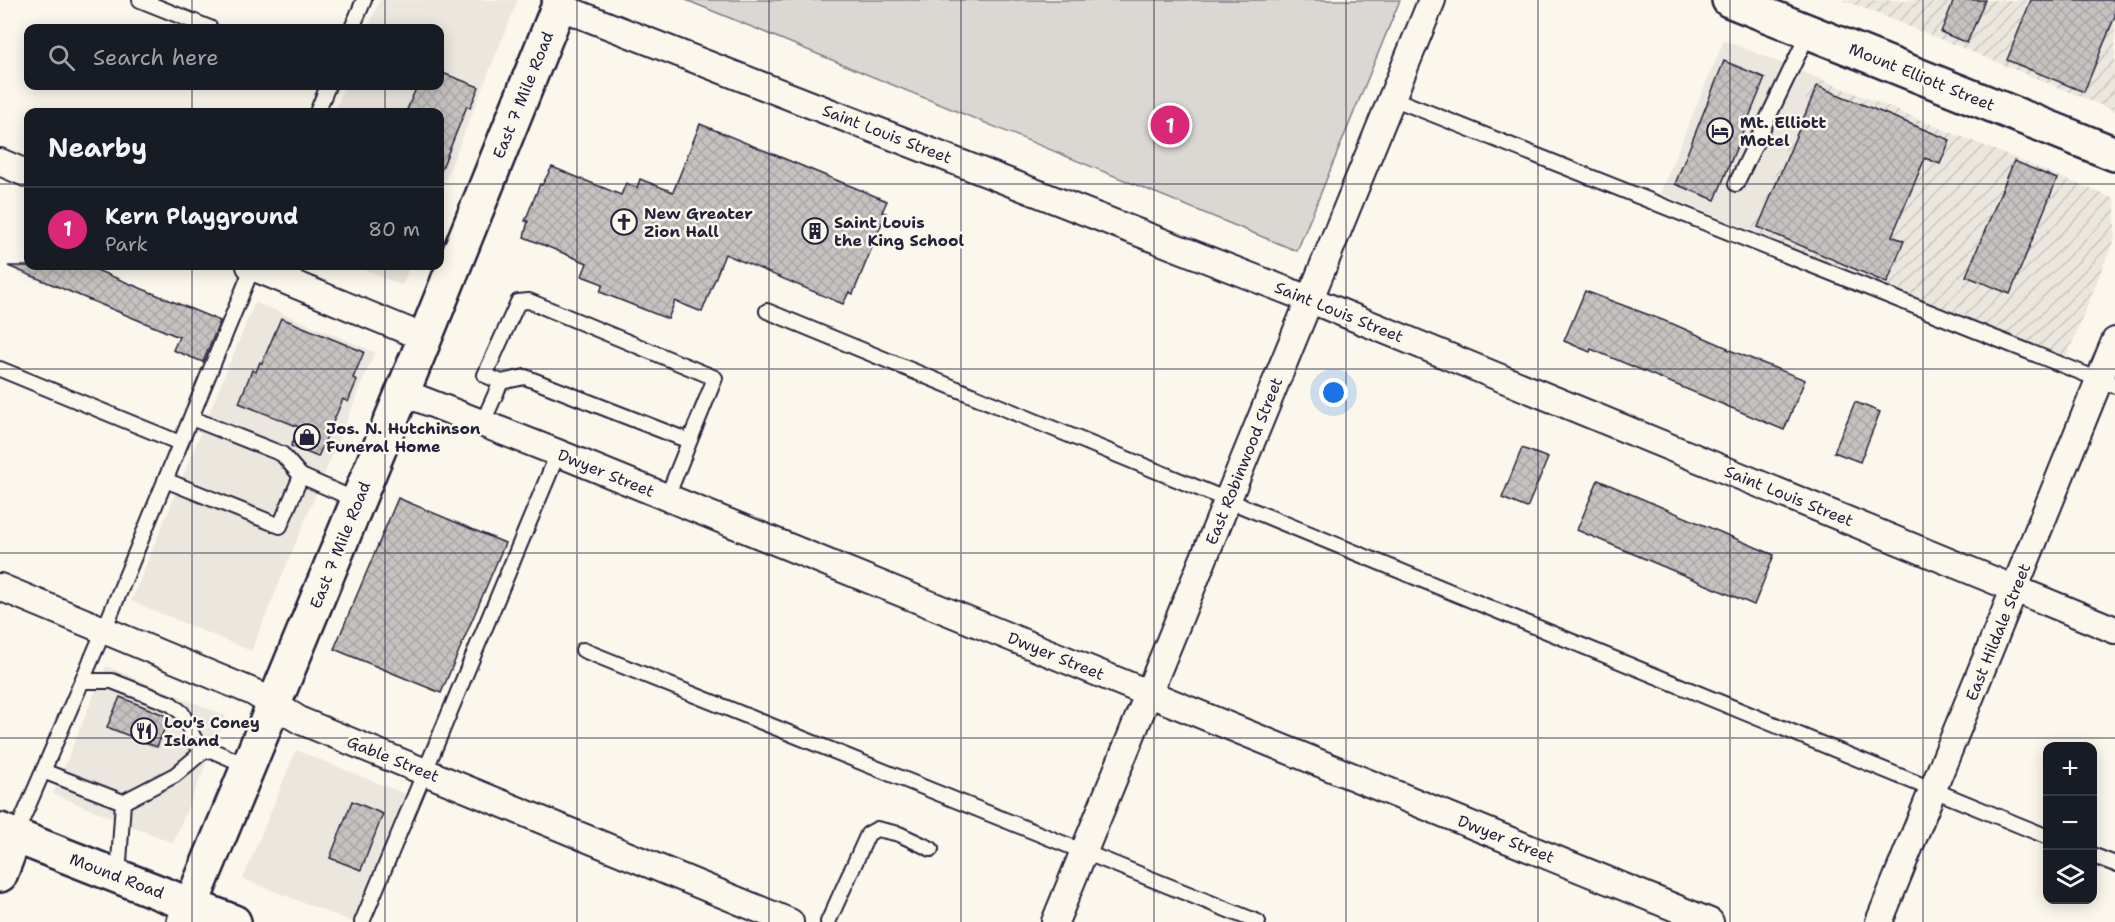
<!DOCTYPE html>
<meta charset="utf-8">
<style>
:root{--surface:#171b24;--page:#20242c;--text:#f1f3f6;--muted:#9ea1a6;--line:#363941;--accent:#db2777}
body{margin:0;font-family:"Shantell Sans",sans-serif;background:var(--page);color:var(--text)}
.controls{position:absolute;right:18px;bottom:18px;display:grid;overflow:hidden;border-radius:12px;box-shadow:0 3px 15px #0003}
.controls button{width:54px;height:54px;display:grid;place-items:center;padding:0;border:0;border-bottom:2px solid var(--line);background:var(--surface);color:var(--text);font:30px sans-serif}
.you{position:absolute;left:1334px;top:393px;width:21px;height:21px;margin:-15px;border:4px solid #fff;border-radius:50%;background:#1a73e8;box-shadow:0 0 0 9px #1a73e833}
.badge{display:grid;place-items:center;width:39px;height:39px;border-radius:50%;background:var(--accent);color:#fff;font-size:20px;font-weight:700}
.pin{position:absolute;translate:-50% -50%;border:3px solid #fff;box-shadow:0 2px 6px #0006}
.list{margin:0;padding:0;list-style:none}
h2{display:flex;justify-content:space-between;align-items:center;height:78px;margin:0;padding:0 24px;font-size:26px}
h2 small{font-size:20px;font-weight:400;color:var(--muted)}
.list li{display:grid;grid-template-columns:39px 1fr auto;gap:18px;align-items:center;box-sizing:border-box;height:84px;padding:0 24px;border-top:2px solid var(--line)}
.list b{display:block;font-size:22px;white-space:nowrap}
.list p{margin:0;font-size:20px;white-space:nowrap;color:var(--muted)}
.list em{font-size:20px;font-style:normal;color:var(--muted)}
.icon{flex:none;width:33px;height:33px;fill:none;stroke:currentColor;stroke-width:2;stroke-linecap:round;stroke-linejoin:round}
.map{position:relative;flex:none;width:2115px;height:922px;overflow:hidden}
.search{position:absolute;background:var(--surface);box-shadow:0 3px 15px #0003;left:24px;top:24px;width:420px;height:66px;display:flex;align-items:center;gap:15px;box-sizing:border-box;padding:0 21px;border-radius:12px;color:var(--muted);font-size:22px}
.panel{position:absolute;background:var(--surface);box-shadow:0 3px 15px #0003;left:24px;top:108px;width:420px;height:162px;border-radius:12px}
.map>svg:first-child{display:block}
</style>
<div class="map">
<svg width="2115" height="922" viewBox="0 0 2115 922">
<defs>
<pattern id="industrial-furrows" width="10" height="10" patternUnits="userSpaceOnUse" patternTransform="scale(1.5)"><rect width="10" height="10" fill="#ebe7df"/><path d="M-1 1l2-2M0 10L10 0M9 11l2-2" fill="none" stroke="#c9c6c0"/></pattern>
<pattern id="building-cross-hatch" width="8" height="8" patternUnits="userSpaceOnUse" patternTransform="scale(1.5)"><rect width="8" height="8" fill="#c6c2c0"/><path d="M0 0l8 8M0 8l8-8" fill="none" stroke="#aaa6a6"/></pattern>
</defs>
<rect width="100%" height="100%" fill="#fbf7ec"/>
<filter id="ink" filterUnits="userSpaceOnUse"><feTurbulence type="fractalNoise" baseFrequency=".0167" numOctaves="2"/><feDisplacementMap in="SourceGraphic" scale="12" xChannelSelector="R" yChannelSelector="G"/><feConvolveMatrix kernelMatrix="1 2 1 2 8 2 1 2 1" color-interpolation-filters="sRGB"/></filter>
<g filter="url(#ink)">
<g fill="#ebe7df">
<polygon points="380,0 518,0 440,193 440,112 334,112 345,86 440,86 440,28 368,28"/>
<polygon points="1724,40 1815,77 1751,231 1660,193"/>
<polygon points="355,266 410,266 402,285"/>
<polygon points="255,302 375,352 251,651 131,601"/>
<polygon points="106,666 226,716 173,843 53,794"/>
<polygon points="296,750 405,794 353,922 243,879"/>
</g>
<g fill="url(#industrial-furrows)">
<polygon points="1843,0 2115,0 2115,111 1960,47"/>
<polygon points="1815,77 2115,199 2115,237 2065,361 1751,231"/>
</g>
<polygon fill="#dbd8d3" stroke="#7e7d87" stroke-width="1.5" points="686,0 1400,0 1297,251"/>
<g fill="url(#building-cross-hatch)" stroke="#22223b" stroke-width="1.5">
<polygon points="1954,0 1985,0 1967,43 1941,32"/>
<polygon points="2031,0 2115,0 2115,16 2084,92 2007,60"/>
<polygon points="1724,61 1765,78 1715,200 1675,184"/>
<polygon points="440,72 479,87 470,108 467,106 440,173 440,112 406,112 417,86 440,86"/>
<polygon points="1817,86 1950,140 1940,164 1925,158 1892,236 1904,241 1887,283 1758,227"/>
<polygon points="700,124 887,201 882,212 886,213 853,294 849,292 843,304 725,254 702,312 675,301 668,319 600,292 603,284 582,276 587,263 524,237 528,221 525,221 540,184 542,185 552,167 621,195 626,183 637,188 640,179 673,192"/>
<polygon points="2014,161 2057,179 2010,294 1966,276"/>
<polygon points="8,266 87,266 220,321 203,362 173,350 179,337"/>
<polygon points="1585,291 1673,324 1728,348 1727,349 1805,380 1784,430 1591,349 1590,352 1564,341"/>
<polygon points="281,318 364,352 353,378 357,380 348,402 343,399 318,457 291,446 299,427 239,403 252,370 256,372 260,362 262,363"/>
<polygon points="1855,402 1880,412 1860,462 1834,452"/>
<polygon points="1522,448 1548,458 1527,508 1502,498"/>
<polygon points="1598,480 1774,555 1754,605 1577,530"/>
<polygon points="398,498 505,543 441,693 334,649"/>
<polygon points="120,697 169,717 157,747 107,727"/>
<polygon points="352,801 383,814 361,870 330,858"/>
</g>
<g fill="none" stroke-linecap="round" stroke-linejoin="round">
<g stroke="#22223b" stroke-width="18">
<g id="service">
<polyline points="140,0 210,28"/>
<polyline points="352,28 364,0"/>
<polyline points="1392,98 2115,386"/>
<polyline points="317,112 328,86"/>
<polyline points="1736,184 1809,32"/>
<polyline points="767,311 2048,837"/>
<polyline points="0,369 180,443"/>
<polyline points="191,418 282,454 301,476 358,501"/>
<polyline points="482,424 501,382"/>
<polyline points="165,480 280,526 301,476"/>
<polyline points="667,497 715,378 529,301 518,302 485,375 501,382 525,377 689,441"/>
<polyline points="583,650 1258,922"/>
<polyline points="82,681 112,681 171,704 182,713 201,753"/>
<polyline points="43,771 123,802 118,877"/>
<polyline points="123,802 175,775 201,753 211,750 248,766"/>
<polyline points="15,836 104,630 253,266"/>
<polyline points="2092,855 2115,864"/>
<polyline points="362,922 558,453"/>
<polyline points="828,922 868,834 877,829 899,834 931,849"/>
</g>
</g>
<g stroke="#22223b" stroke-width="30">
<g id="minor">
<polyline points="558,6 1311,300 2115,630"/>
<polyline points="0,162 28,174"/>
<polyline points="250,266 425,338"/>
<polyline points="402,392 558,453 1710,922"/>
<polyline points="0,587 253,692 301,721 790,922"/>
<polyline points="1055,922 1432,0"/>
<polyline points="1879,922 2115,341"/>
</g>
</g>
<g stroke="#22223b" stroke-width="38">
<g id="tertiary">
<polyline points="1729,0 2115,154"/>
<polyline points="184,922 425,338 561,0"/>
</g>
</g>
<g stroke="#22223b" stroke-width="38">
<g id="secondary">
<polyline points="0,830 234,922"/>
<polyline points="0,875 15,836"/>
</g>
</g>
<use href="#service" stroke="#fbf7ec" stroke-width="14"/>
<use href="#minor" stroke="#fbf7ec" stroke-width="26"/>
<use href="#tertiary" stroke="#fbf7ec" stroke-width="33"/>
<use href="#secondary" stroke="#fbf7ec" stroke-width="33"/>
</g>
</g>
<path fill="none" stroke="#22223b" stroke-width="1.5" stroke-opacity="0.55" d="M192 0V28M385 0V28M577 0V922M769 0V922M961 0V922M1154 0V922M1346 0V922M1538 0V922M1730 0V922M1923 0V922M192 86V112M385 86V112M0 184H28M440 184H2115M192 266V922M385 266V922M0 369H2115M0 553H2115M0 738H2115"/>
<defs>
<g id="hotel-ring" transform="scale(1.35)"><circle r="9.5" fill="#fbf7ec" stroke="#22223b" stroke-width="1.5"/><path d="M-6-4.5h1.5V1H6V5H4.5V3h-9V5H-6ZM-4 0a1.8 1.8 0 1 1 3.6 0ZM.5 0V-2.5h3Q6-2.5 6 0Z" fill="#22223b"/></g>
<g id="church-ring" transform="scale(1.35)"><circle r="9.5" fill="#fbf7ec" stroke="#22223b" stroke-width="1.5"/><path d="M-1.2-6h2.4v3.5h3.3v2.4h-3.3V6h-2.4V-.1h-3.3v-2.4h3.3Z" fill="#22223b"/></g>
<g id="building-ring" transform="scale(1.35)"><circle r="9.5" fill="#fbf7ec" stroke="#22223b" stroke-width="1.5"/><path d="M-4-6H4V6H1V3H-1V6H-4ZM-2.5-4.3h1.7v1.8h-1.7ZM.8-4.3h1.7v1.8H.8ZM-2.5-1h1.7V.8h-1.7ZM.8-1h1.7V.8H.8Z" fill="#22223b"/></g>
<g id="shop-ring" transform="scale(1.35)"><circle r="9.5" fill="#fbf7ec" stroke="#22223b" stroke-width="1.5"/><path d="M-5-2.5h2.3a2.7 3.5 0 0 1 5.4 0H5L5.5 6h-11ZM-1.5-2.5h3a1.5 2.3 0 0 0-3 0Z" fill="#22223b"/></g>
<g id="restaurant-ring" transform="scale(1.35)"><circle r="9.5" fill="#fbf7ec" stroke="#22223b" stroke-width="1.5"/><path d="M-5-6h1v4h1v-4h1v4h1v-4h1v5L-1.5 .5V6h-2V.5L-5-1ZM5-6V6H3V1.5H1.5Q1.5-4 5-6Z" fill="#22223b"/></g>
</defs>
<g fill-rule="evenodd">
<use href="#hotel-ring" x="1720" y="131"/>
<use href="#church-ring" x="624" y="222"/>
<use href="#building-ring" x="815" y="231"/>
<use href="#shop-ring" x="307" y="437"/>
<use href="#restaurant-ring" x="144" y="731"/>
</g>
<g text-anchor="middle" dominant-baseline="central" stroke-width="5" stroke-linejoin="round" paint-order="stroke">
<g font-size="16" fill="#22223b" stroke="#fbf7ec">
<text transform="translate(1922 77) rotate(22)">Mount Elliott Street</text>
<text transform="translate(523 95) rotate(-68)">East 7 Mile Road</text>
<text transform="translate(887 134) rotate(21)">Saint Louis Street</text>
<text transform="translate(1339 312) rotate(22)">Saint Louis Street</text>
<text transform="translate(1244 461) rotate(-68)">East Robinwood Street</text>
<text transform="translate(606 473) rotate(22)">Dwyer Street</text>
<text transform="translate(1789 496) rotate(22)">Saint Louis Street</text>
<text transform="translate(340 545) rotate(-68)">East 7 Mile Road</text>
<text transform="translate(1998 632) rotate(-68)">East Hildale Street</text>
<text transform="translate(1056 656) rotate(22)">Dwyer Street</text>
<text transform="translate(393 759) rotate(22)">Gable Street</text>
<text transform="translate(1506 839) rotate(22)">Dwyer Street</text>
<text transform="translate(117 876) rotate(21)">Mound Road</text>
</g>
<g font-size="16" font-weight="bold" fill="#22223b" stroke="#fbf7ec" text-anchor="start">
<text x="1740" y="122">Mt. Elliott<tspan x="1740" dy="18">Motel</tspan></text>
<text x="644" y="213">New Greater<tspan x="644" dy="18">Zion Hall</tspan></text>
<text x="834" y="222">Saint Louis<tspan x="834" dy="18">the King School</tspan></text>
<text x="326" y="428">Jos. N. Hutchinson<tspan x="326" dy="18">Funeral Home</tspan></text>
<text x="164" y="722">Lou's Coney<tspan x="164" dy="18">Island</tspan></text>
</g>
</g>
</svg>
<div class="controls">
<button>+</button>
<button>−</button>
<button><svg class="icon" aria-label="layers" viewBox="0 0 24 24"><path d="M12 4l9 5-9 5-9-5zM3 14l9 5 9-5"/></svg></button>
</div>
<div class="you"></div>
<div class="pin badge" style="left:1170px;top:125px">1</div>
<div class="search"><svg class="icon" aria-label="search" viewBox="0 0 24 24"><circle cx="10" cy="10" r="6"/><path d="M15 15l6 6"/></svg>Search here</div>
<section class="panel">
<h2>Nearby<small></small></h2>
<ul class="list">
<li><span class="badge">1</span><div><b>Kern Playground</b><p>Park</p></div><em>80 m</em></li>
</ul>
</section>
</div>
